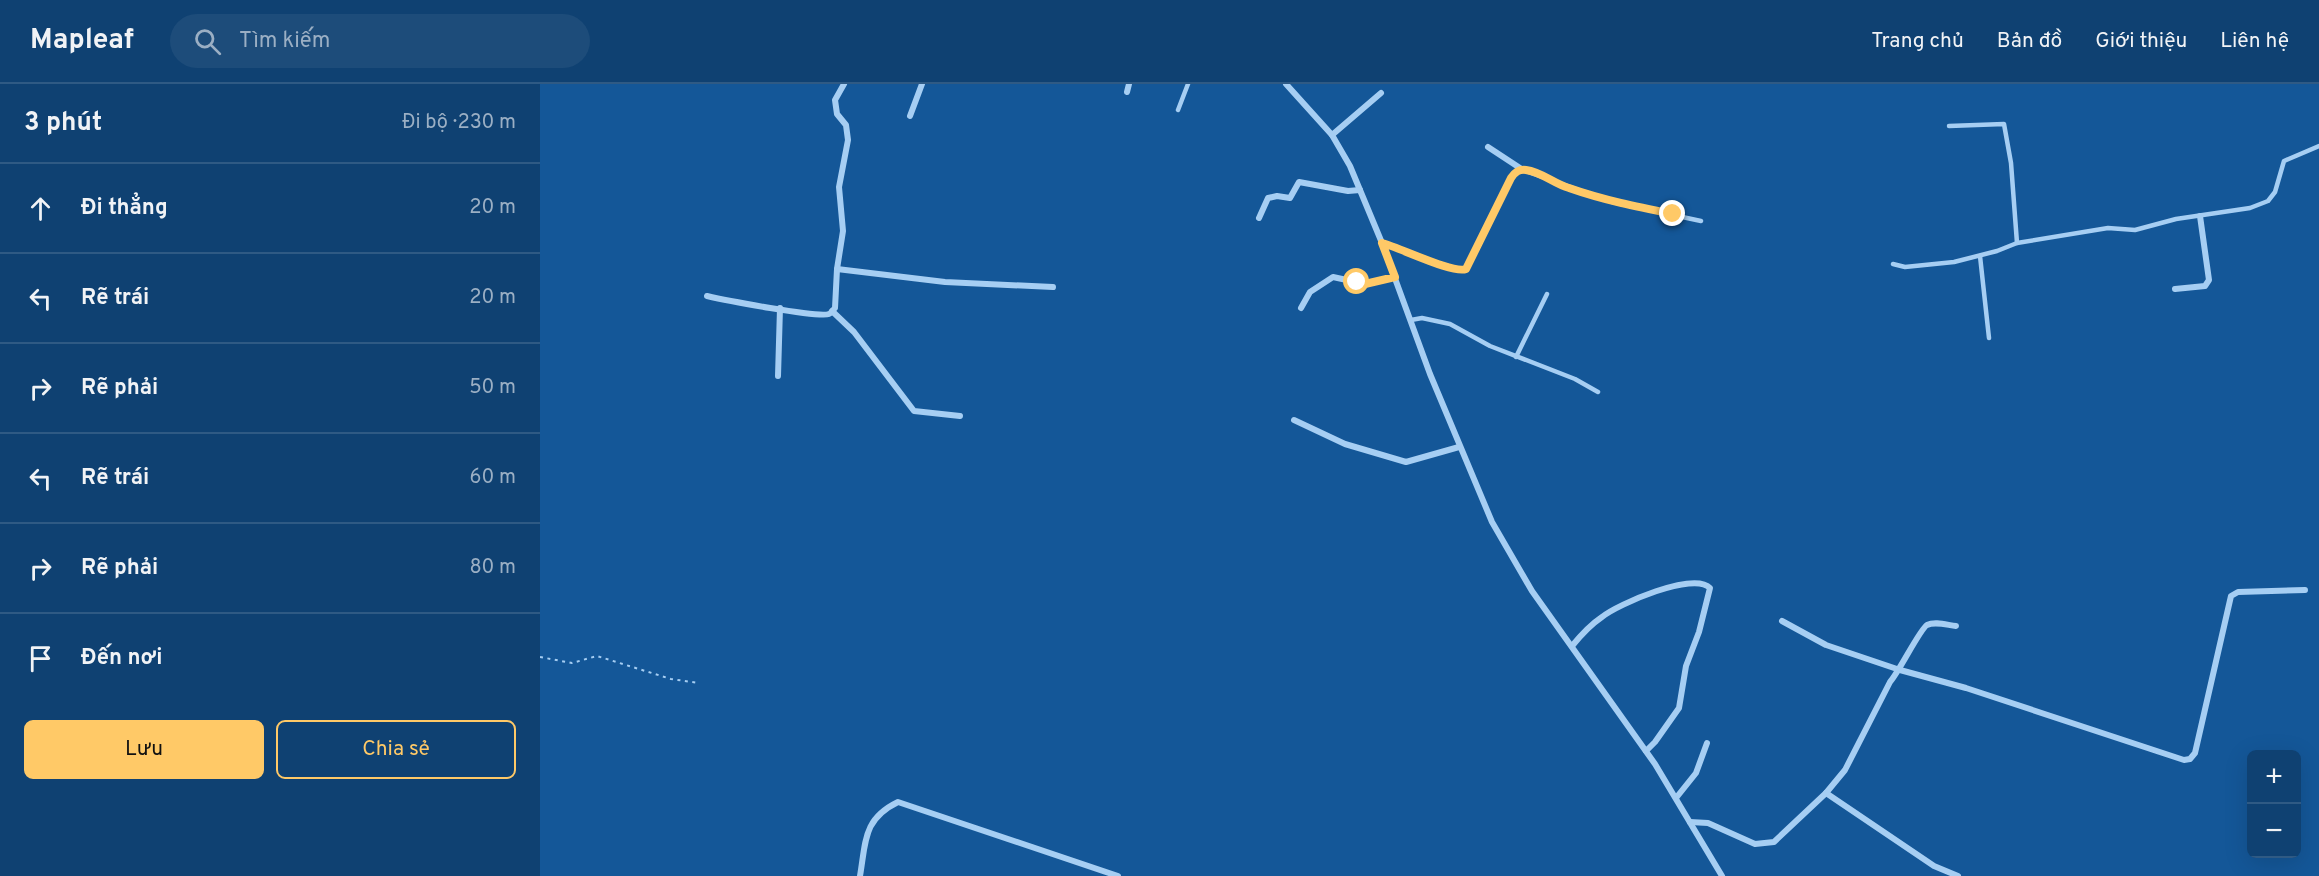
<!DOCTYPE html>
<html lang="vi">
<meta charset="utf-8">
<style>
:root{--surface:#0f4172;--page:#1d4c7a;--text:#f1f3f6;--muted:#9bafc4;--line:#2f5a84;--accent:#ffc967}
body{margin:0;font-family:Overpass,sans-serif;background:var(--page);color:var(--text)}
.controls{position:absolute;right:18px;bottom:18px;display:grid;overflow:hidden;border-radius:9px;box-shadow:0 6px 24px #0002}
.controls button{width:54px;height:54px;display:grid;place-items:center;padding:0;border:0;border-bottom:2px solid var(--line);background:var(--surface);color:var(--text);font:30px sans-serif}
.stop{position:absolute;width:18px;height:18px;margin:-14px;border:4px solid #ffc967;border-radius:50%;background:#fff}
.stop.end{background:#ffc967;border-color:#fff;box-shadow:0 2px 6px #0008}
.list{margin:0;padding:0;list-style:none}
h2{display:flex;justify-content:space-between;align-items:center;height:78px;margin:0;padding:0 24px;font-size:26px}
h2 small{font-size:20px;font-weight:400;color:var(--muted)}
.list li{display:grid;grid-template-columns:39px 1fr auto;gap:18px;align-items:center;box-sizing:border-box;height:90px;padding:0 24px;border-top:2px solid var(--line)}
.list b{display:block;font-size:22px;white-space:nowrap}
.list em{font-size:20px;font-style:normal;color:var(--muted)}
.actions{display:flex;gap:12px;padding:18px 24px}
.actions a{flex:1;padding:14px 0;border:2px solid var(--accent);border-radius:9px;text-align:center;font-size:21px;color:var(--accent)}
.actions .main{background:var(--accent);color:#111}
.icon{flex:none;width:33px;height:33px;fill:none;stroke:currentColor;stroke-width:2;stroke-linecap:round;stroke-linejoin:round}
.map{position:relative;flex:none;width:1779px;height:792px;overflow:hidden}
header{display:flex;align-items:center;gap:36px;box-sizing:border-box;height:84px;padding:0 30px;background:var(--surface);border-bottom:2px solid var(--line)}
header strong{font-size:28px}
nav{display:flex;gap:33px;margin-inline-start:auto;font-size:21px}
.search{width:420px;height:54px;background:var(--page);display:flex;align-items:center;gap:15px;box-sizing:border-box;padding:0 21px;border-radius:33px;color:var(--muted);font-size:22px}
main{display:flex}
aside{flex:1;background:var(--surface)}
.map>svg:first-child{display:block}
</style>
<header>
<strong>Mapleaf</strong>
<div class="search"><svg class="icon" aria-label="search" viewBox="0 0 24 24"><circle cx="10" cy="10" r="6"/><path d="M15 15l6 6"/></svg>Tìm kiếm</div>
<nav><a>Trang chủ</a><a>Bản đồ</a><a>Giới thiệu</a><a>Liên hệ</a></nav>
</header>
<main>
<aside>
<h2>3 phút<small>Đi bộ · 230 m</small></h2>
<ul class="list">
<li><svg class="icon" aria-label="ahead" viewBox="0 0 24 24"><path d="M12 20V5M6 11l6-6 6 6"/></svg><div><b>Đi thẳng</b></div><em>20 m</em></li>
<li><svg class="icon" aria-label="left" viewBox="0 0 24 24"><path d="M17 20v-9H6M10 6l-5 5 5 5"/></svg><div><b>Rẽ trái</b></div><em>20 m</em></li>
<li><svg class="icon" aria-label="right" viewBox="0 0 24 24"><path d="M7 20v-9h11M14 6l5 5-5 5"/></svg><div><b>Rẽ phải</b></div><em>50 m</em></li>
<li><svg class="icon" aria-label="left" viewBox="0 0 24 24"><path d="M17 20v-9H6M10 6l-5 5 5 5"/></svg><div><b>Rẽ trái</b></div><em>60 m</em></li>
<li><svg class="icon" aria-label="right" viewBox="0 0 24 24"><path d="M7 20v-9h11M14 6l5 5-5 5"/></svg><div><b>Rẽ phải</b></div><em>80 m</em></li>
<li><svg class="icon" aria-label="arrive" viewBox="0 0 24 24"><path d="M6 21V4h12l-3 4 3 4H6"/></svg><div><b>Đến nơi</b></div></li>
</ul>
<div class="actions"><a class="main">Lưu</a><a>Chia sẻ</a></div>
</aside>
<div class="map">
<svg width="1779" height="792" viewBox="0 0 1779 792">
<rect width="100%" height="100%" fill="#145798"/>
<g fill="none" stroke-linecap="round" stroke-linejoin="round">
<polyline stroke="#a6cef3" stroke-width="2" stroke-dasharray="3 4.5" stroke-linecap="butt" points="0,573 32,579 57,572 131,595 159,599"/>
<g stroke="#a6cef3" stroke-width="4.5">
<polyline points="638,26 648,0"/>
<polyline points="1409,42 1464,40 1471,79 1477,159"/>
<path d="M842 159C860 164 913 190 926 185L971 94 975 88 983 86 1072 118 1161 137"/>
<polyline points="1440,172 1449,254"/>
<polyline points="1353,180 1365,183 1414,178 1457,167 1477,159 1568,144 1595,146 1636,135 1710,124 1728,117 1735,108 1744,77 1779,62"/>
<polyline points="871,236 882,234 910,240 950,262 1035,295 1058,308"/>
<polyline points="976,273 1007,210"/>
</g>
<g stroke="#a6cef3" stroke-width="6">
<polyline points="746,0 792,51 810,82 842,159 890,290 952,438 992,507 1115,680 1182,792"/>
<polyline points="587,8 589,0"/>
<polyline points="370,32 382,0"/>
<polyline points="792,51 841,9"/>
<polyline points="948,63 983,86"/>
<polyline points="719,134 728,114 737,112 750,114 759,98 808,107 820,106"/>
<polyline points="297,185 405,198 513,203"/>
<polyline points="1635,205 1665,202 1669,196 1660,132"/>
<path d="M167 212C184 216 278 234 289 230 292 229 293 226 295 224L297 185 303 147 299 103 308 56 306 41 297 30 295 16 304 0"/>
<polyline points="761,224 770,208 793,193 825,200 855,193"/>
<polyline points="292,227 314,248 374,327 420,332"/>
<polyline points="238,292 240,224"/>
<polyline points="754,336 805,360 866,378 919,363"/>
<polyline points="1242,537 1286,561 1360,586 1426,604 1644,676 1650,675 1655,669 1691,512 1698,508 1765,506"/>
<path d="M1032 562C1041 551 1050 541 1062 533 1078 520 1154 487 1170 504L1159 548 1146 582 1139 624 1115 658 1106 667"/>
<polyline points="1286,709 1394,782 1418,792"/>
<polyline points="1136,714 1156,689 1167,659"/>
<path d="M1150 738 1168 739 1215 760 1234 758 1286 709 1305 686 1350 598C1359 588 1380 545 1387 541 1395 537 1407 541 1416 542"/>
<path d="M320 792C326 757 323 735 358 718L578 792"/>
</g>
</g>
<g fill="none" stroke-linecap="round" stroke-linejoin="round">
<path stroke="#ffc967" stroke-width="8" d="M817 198 825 200 855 193 842 159C861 164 913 190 926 185L971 94C975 88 979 85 986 86 1002 88 1014 100 1029 104 1063 116 1098 123 1133 130"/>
</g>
</svg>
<div class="controls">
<button>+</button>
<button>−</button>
</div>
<div class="stop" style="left:817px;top:198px"></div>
<div class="stop end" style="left:1133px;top:130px"></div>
</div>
</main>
